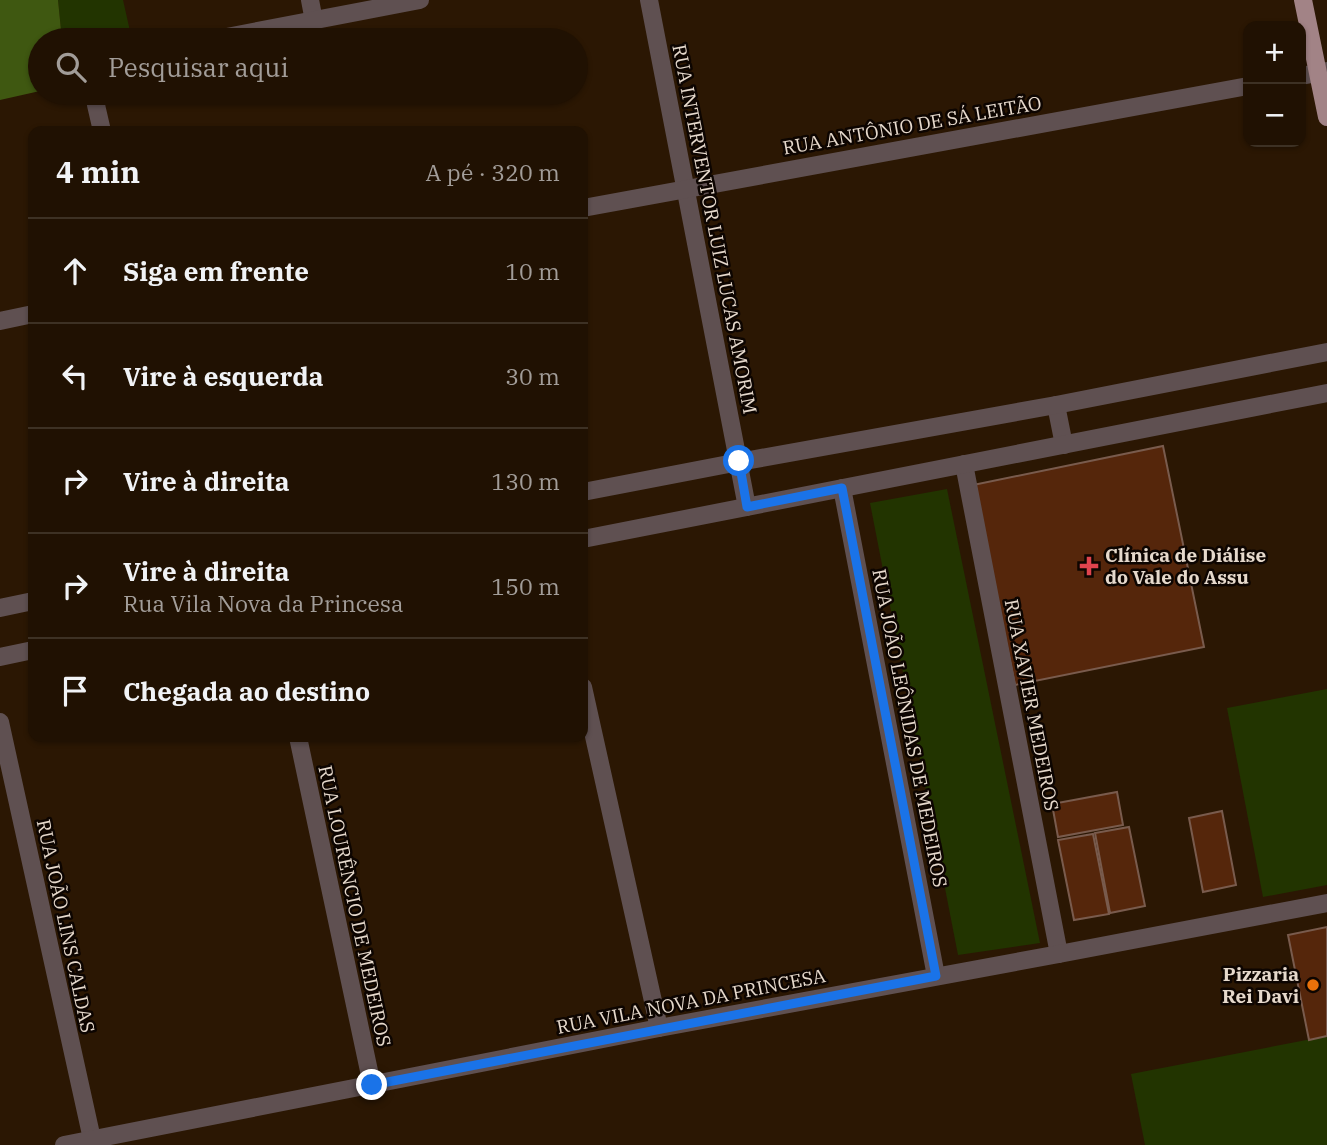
<!DOCTYPE html>
<html lang="pt">
<meta charset="utf-8">
<style>
:root{--surface:#201102;--page:#2d1f11;--text:#f1f3f6;--muted:#a29d99;--line:#3d3124}
body{margin:0;font-family:"IBM Plex Serif",serif;background:var(--page);color:var(--text)}
.controls{position:absolute;right:21px;top:21px;display:grid;overflow:hidden;border-radius:14px;box-shadow:0 2px 5px #0004}
.controls button{width:63px;height:63px;display:grid;place-items:center;padding:0;border:0;border-bottom:2px solid var(--line);background:var(--surface);color:var(--text);font:35px sans-serif}
.stop{position:absolute;width:21px;height:21px;margin:-16px;border:5px solid #1a73e8;border-radius:50%;background:#fff}
.stop.end{background:#1a73e8;border-color:#fff;box-shadow:0 2px 7px #0008}
.list{margin:0;padding:0;list-style:none}
h2{display:flex;justify-content:space-between;align-items:center;height:91px;margin:0;padding:0 28px;font-size:30px}
h2 small{font-size:23px;font-weight:400;color:var(--muted)}
.list li{display:grid;grid-template-columns:46px 1fr auto;gap:21px;align-items:center;box-sizing:border-box;height:105px;padding:0 28px;border-top:2px solid var(--line)}
.list b{display:block;font-size:26px;white-space:nowrap}
.list p{margin:0;font-size:23px;white-space:nowrap;color:var(--muted)}
.list em{font-size:23px;font-style:normal;color:var(--muted)}
.icon{flex:none;width:38px;height:38px;fill:none;stroke:currentColor;stroke-width:2;stroke-linecap:round;stroke-linejoin:round}
.map{position:relative;flex:none;width:1327px;height:1145px;overflow:hidden}
.search{position:absolute;background:var(--surface);box-shadow:0 2px 5px #0004;left:28px;top:28px;width:560px;height:77px;display:flex;align-items:center;gap:18px;box-sizing:border-box;padding:0 24px;border-radius:38px;color:var(--muted);font-size:26px}
.panel{position:absolute;background:var(--surface);box-shadow:0 2px 5px #0004;left:28px;top:126px;width:560px;height:616px;border-radius:14px}
.map>svg:first-child{display:block}
</style>
<div class="map">
<svg width="1327" height="1145" viewBox="0 0 1327 1145">
<rect width="100%" height="100%" fill="#2b1703"/>
<g fill="#223400">
<polygon points="58,0 123,0 132,40 62,40"/>
<polygon points="947,489 1040,943 958,955 870,503"/>
<polygon points="1327,689 1327,885 1263,897 1227,708"/>
<polygon points="1327,1036 1327,1145 1145,1145 1131,1074"/>
</g>
<polygon fill="#3f5811" points="0,0 58,0 62,40 40,40 40,91 0,100"/>
<g fill="#55260b" stroke="#795b4d" stroke-width="2">
<polygon points="1163,446 1204,647 1015,685 973,485"/>
<polygon points="1117,792 1123,825 1058,837 1052,804"/>
<polygon points="1222,811 1236,885 1203,892 1189,818"/>
<polygon points="1129,827 1145,906 1110,913 1095,833"/>
<polygon points="1093,834 1109,914 1074,920 1058,840"/>
<polygon points="1327,927 1327,1036 1309,1040 1288,935"/>
</g>
<g fill="none" stroke-linecap="round" stroke-linejoin="round">
<g stroke="#5f5051" stroke-width="18">
<polyline points="310,0 314,21"/>
<polyline points="649,0 747,507"/>
<polyline points="211,40 420,0"/>
<polyline points="1301,76 1327,71"/>
<polyline points="100,93 96,105 102,131"/>
<polyline points="583,208 1248,86"/>
<polyline points="0,321 33,314"/>
<polyline points="1056,405 1064,445"/>
<polyline points="964,464 1059,954"/>
<polyline points="842,488 936,976"/>
<polyline points="583,492 739,462 1056,405 1327,352"/>
<polyline points="583,539 1327,393"/>
<polyline points="0,608 33,601"/>
<polyline points="0,657 33,650"/>
<polyline points="583,687 659,1028"/>
<polyline points="0,722 92,1139"/>
<polyline points="298,737 372,1085"/>
<polyline points="64,1145 659,1028 1059,954 1327,903"/>
</g>
<polyline stroke="#a28386" stroke-width="18" points="1303,0 1327,117"/>
</g>
<g fill="none" stroke-linecap="round" stroke-linejoin="round">
<polyline stroke="#1a73e8" stroke-width="9" points="372,1085 936,976 842,488 747,507 739,461"/>
</g>
<path fill="#e0444e" stroke="#0d0501" stroke-width="2.5" d="M1085.5 555.5h7v7h7v7h-7v7h-7v-7h-7v-7h7z"/>
<circle fill="#e8710a" stroke="#0d0501" stroke-width="2.5" cx="1313" cy="985" r="7"/>
<g text-anchor="middle" dominant-baseline="central" stroke-width="5" stroke-linejoin="round" paint-order="stroke">
<g font-size="19" fill="#e6d9cc" stroke="#0d0501">
<text transform="translate(912 125) rotate(-10)">RUA ANTÔNIO DE SÁ LEITÃO</text>
<text transform="translate(715 229) rotate(79)">RUA INTERVENTOR LUIZ LUCAS AMORIM</text>
<text transform="translate(1032 705) rotate(79)">RUA XAVIER MEDEIROS</text>
<text transform="translate(910 728) rotate(79)">RUA JOÃO LEÔNIDAS DE MEDEIROS</text>
<text transform="translate(355 906) rotate(78)">RUA LOURÊNCIO DE MEDEIROS</text>
<text transform="translate(66 926) rotate(78)">RUA JOÃO LINS CALDAS</text>
<text transform="translate(691 1001) rotate(-11)">RUA VILA NOVA DA PRINCESA</text>
</g>
<g font-size="19" font-weight="bold" fill="#e6d9cc" stroke="#0d0501" text-anchor="start">
<text x="1105" y="555">Clínica de Diálise<tspan x="1105" dy="22">do Vale do Assu</tspan></text>
<text x="1299" y="974" text-anchor="end">Pizzaria<tspan x="1299" dy="22">Rei Davi</tspan></text>
</g>
</g>
</svg>
<div class="controls">
<button>+</button>
<button>−</button>
</div>
<div class="stop" style="left:739px;top:461px"></div>
<div class="stop end" style="left:372px;top:1085px"></div>
<div class="search"><svg class="icon" aria-label="search" viewBox="0 0 24 24"><circle cx="10" cy="10" r="6"/><path d="M15 15l6 6"/></svg>Pesquisar aqui</div>
<section class="panel">
<h2>4 min<small>A pé · 320 m</small></h2>
<ul class="list">
<li><svg class="icon" aria-label="ahead" viewBox="0 0 24 24"><path d="M12 20V5M6 11l6-6 6 6"/></svg><div><b>Siga em frente</b></div><em>10 m</em></li>
<li><svg class="icon" aria-label="left" viewBox="0 0 24 24"><path d="M17 20v-9H6M10 6l-5 5 5 5"/></svg><div><b>Vire à esquerda</b></div><em>30 m</em></li>
<li><svg class="icon" aria-label="right" viewBox="0 0 24 24"><path d="M7 20v-9h11M14 6l5 5-5 5"/></svg><div><b>Vire à direita</b></div><em>130 m</em></li>
<li><svg class="icon" aria-label="right" viewBox="0 0 24 24"><path d="M7 20v-9h11M14 6l5 5-5 5"/></svg><div><b>Vire à direita</b><p>Rua Vila Nova da Princesa</p></div><em>150 m</em></li>
<li><svg class="icon" aria-label="arrive" viewBox="0 0 24 24"><path d="M6 21V4h12l-3 4 3 4H6"/></svg><div><b>Chegada ao destino</b></div></li>
</ul>
</section>
</div>
